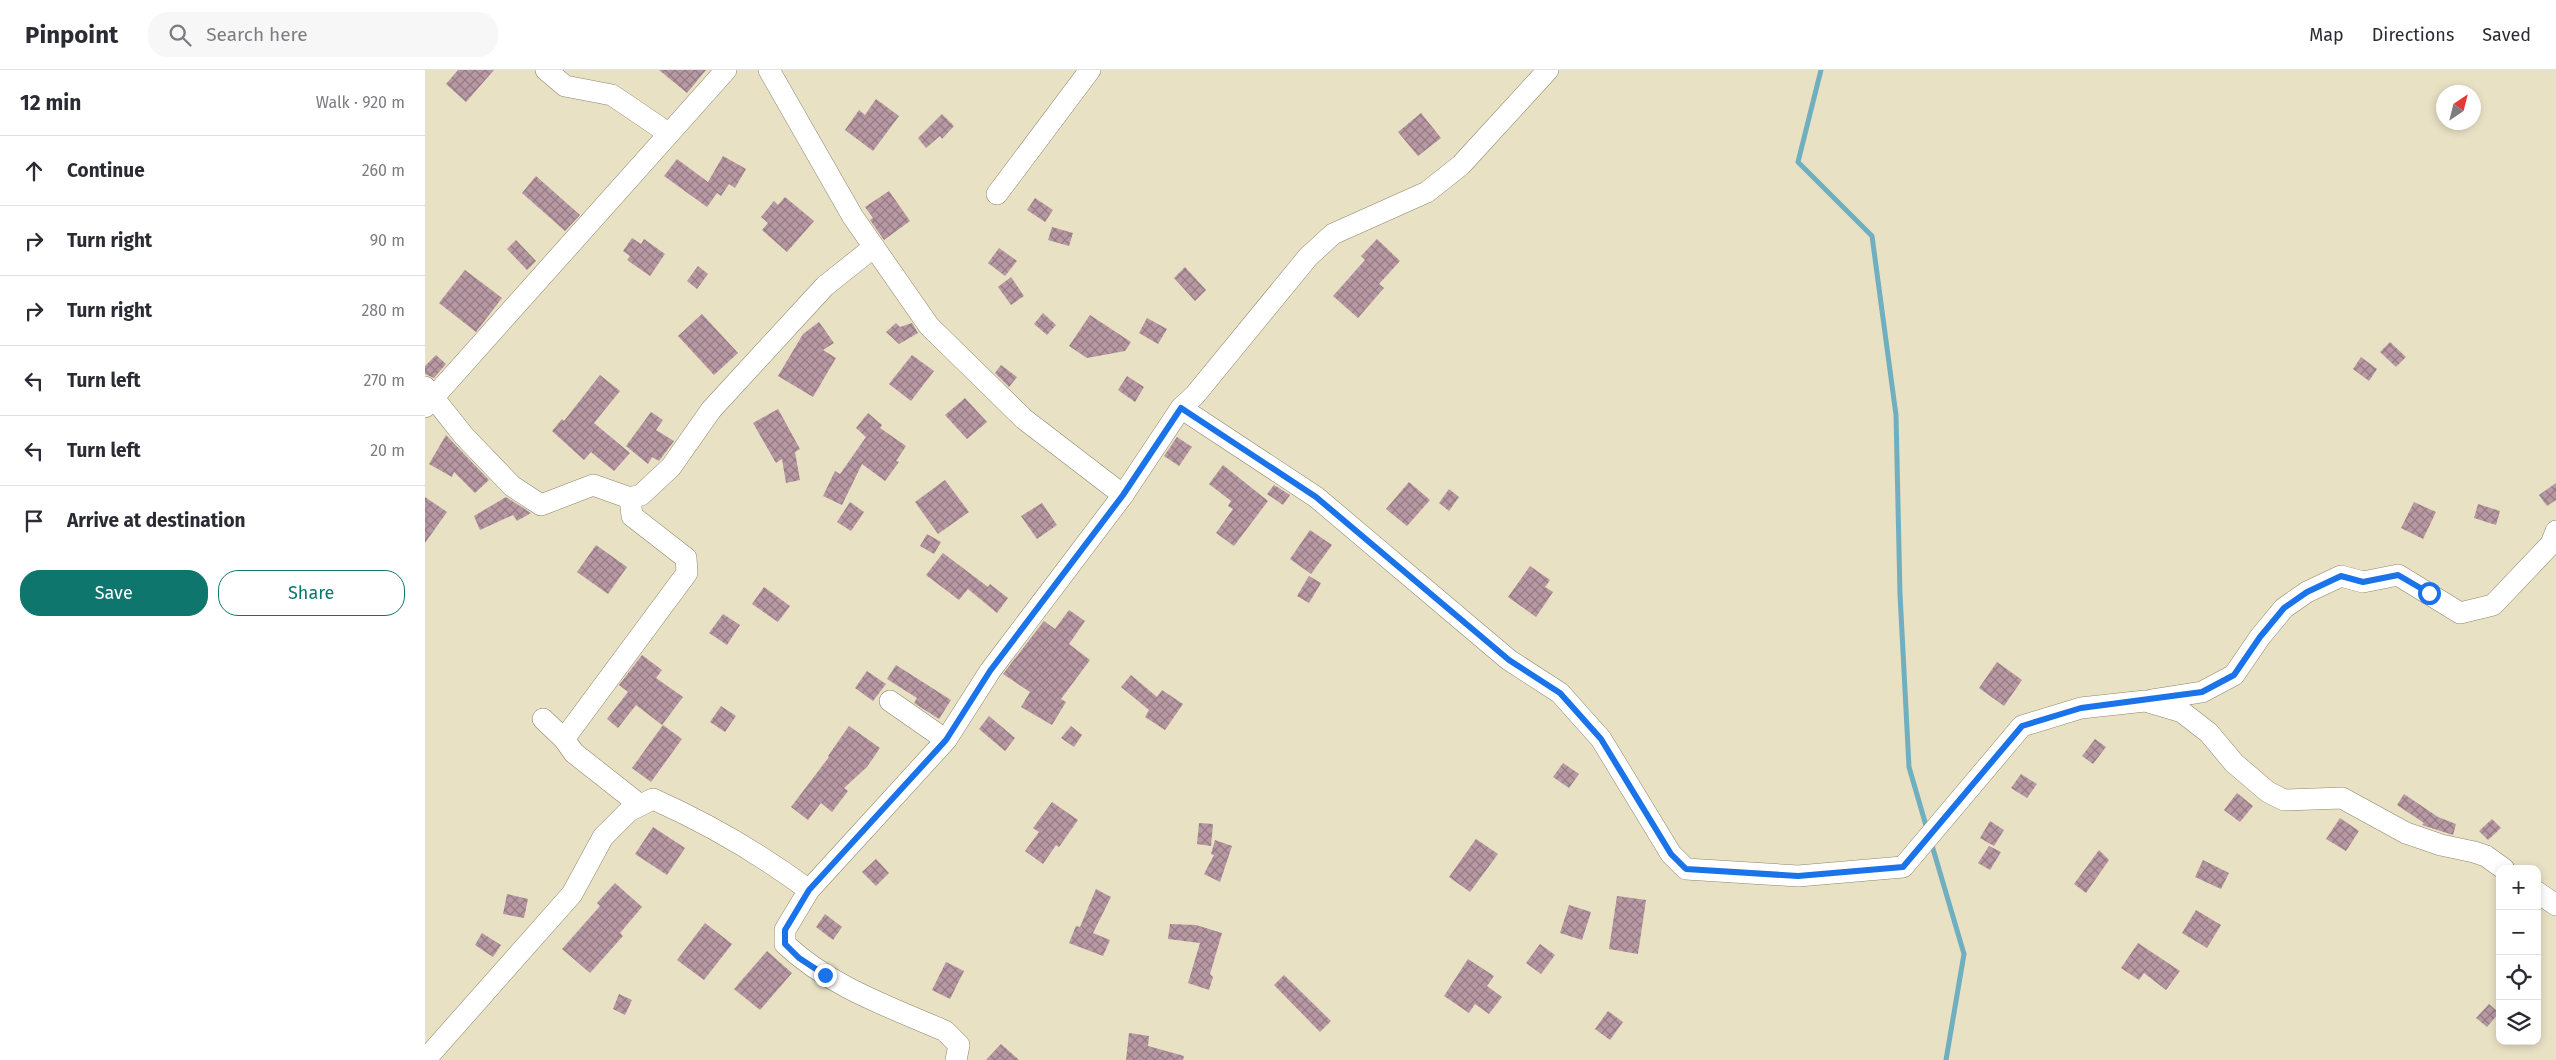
<!DOCTYPE html>
<meta charset="utf-8">
<style>
:root{--surface:#fff;--page:#f7f7f7;--text:#2b2b33;--muted:#7c7c81;--line:#e1e1e2;--accent:#0f766e}
body{margin:0;font-family:"Fira Sans",sans-serif;background:var(--page);color:var(--text)}
.controls{position:absolute;right:15px;bottom:15px;display:grid;overflow:hidden;border-radius:10px;box-shadow:0 2px 8px #0003}
.controls button{width:45px;height:45px;display:grid;place-items:center;padding:0;border:0;border-bottom:1px solid var(--line);background:var(--surface);color:var(--text);font:25px sans-serif}
.compass{position:absolute;left:2011px;top:15px;width:45px;height:45px;border-radius:50%;background:var(--surface);box-shadow:0 2px 8px #0003;rotate:35deg}
.stop{position:absolute;width:15px;height:15px;margin:-11px;border:4px solid #1a73e8;border-radius:50%;background:#fff}
.stop.end{background:#1a73e8;border-color:#fff;box-shadow:0 1px 5px #0008}
.list{margin:0;padding:0;list-style:none}
h2{display:flex;justify-content:space-between;align-items:center;height:65px;margin:0;padding:0 20px;font-size:21px}
h2 small{font-size:16px;font-weight:400;color:var(--muted)}
.list li{display:grid;grid-template-columns:32px 1fr auto;gap:15px;align-items:center;box-sizing:border-box;height:70px;padding:0 20px;border-top:1px solid var(--line)}
.list b{display:block;font-size:19px;white-space:nowrap}
.list em{font-size:16px;font-style:normal;color:var(--muted)}
.actions{display:flex;gap:10px;padding:15px 20px}
.actions a{flex:1;padding:11px 0;border:1px solid var(--accent);border-radius:20px;text-align:center;font-size:18px;color:var(--accent)}
.actions .main{background:var(--accent);color:#fff}
.icon{flex:none;width:28px;height:28px;fill:none;stroke:currentColor;stroke-width:2;stroke-linecap:round;stroke-linejoin:round}
.map{position:relative;flex:none;width:2131px;height:990px;overflow:hidden}
header{display:flex;align-items:center;gap:30px;box-sizing:border-box;height:70px;padding:0 25px;background:var(--surface);border-bottom:1px solid var(--line)}
header strong{font-size:24px}
nav{display:flex;gap:28px;margin-inline-start:auto;font-size:18px}
.search{width:350px;height:45px;background:var(--page);display:flex;align-items:center;gap:12px;box-sizing:border-box;padding:0 18px;border-radius:20px;color:var(--muted);font-size:19px}
main{display:flex}
aside{flex:1;background:var(--surface)}
.map>svg:first-child{display:block}
</style>
<header>
<strong>Pinpoint</strong>
<div class="search"><svg class="icon" aria-label="search" viewBox="0 0 24 24"><circle cx="10" cy="10" r="6"/><path d="M15 15l6 6"/></svg>Search here</div>
<nav><a>Map</a><a>Directions</a><a>Saved</a></nav>
</header>
<main>
<aside>
<h2>12 min<small>Walk · 920 m</small></h2>
<ul class="list">
<li><svg class="icon" aria-label="ahead" viewBox="0 0 24 24"><path d="M12 20V5M6 11l6-6 6 6"/></svg><div><b>Continue</b></div><em>260 m</em></li>
<li><svg class="icon" aria-label="right" viewBox="0 0 24 24"><path d="M7 20v-9h11M14 6l5 5-5 5"/></svg><div><b>Turn right</b></div><em>90 m</em></li>
<li><svg class="icon" aria-label="right" viewBox="0 0 24 24"><path d="M7 20v-9h11M14 6l5 5-5 5"/></svg><div><b>Turn right</b></div><em>280 m</em></li>
<li><svg class="icon" aria-label="left" viewBox="0 0 24 24"><path d="M17 20v-9H6M10 6l-5 5 5 5"/></svg><div><b>Turn left</b></div><em>270 m</em></li>
<li><svg class="icon" aria-label="left" viewBox="0 0 24 24"><path d="M17 20v-9H6M10 6l-5 5 5 5"/></svg><div><b>Turn left</b></div><em>20 m</em></li>
<li><svg class="icon" aria-label="arrive" viewBox="0 0 24 24"><path d="M6 21V4h12l-3 4 3 4H6"/></svg><div><b>Arrive at destination</b></div></li>
</ul>
<div class="actions"><a class="main">Save</a><a>Share</a></div>
</aside>
<div class="map">
<svg width="2131" height="990" viewBox="0 0 2131 990">
<defs>
<pattern id="building-cross-hatch" width="8" height="8" patternUnits="userSpaceOnUse" patternTransform="scale(1.25)"><rect width="8" height="8" fill="#b798a3"/><path d="M0 0l8 8M0 8l8-8" fill="none" stroke="#937a83"/></pattern>
</defs>
<rect width="100%" height="100%" fill="#e9e1c4"/>
<g fill="none" stroke-linecap="round" stroke-linejoin="round">
<g stroke="#6fafbf" stroke-width="5">
<polyline points="1396,0 1373,92 1447,166 1471,345 1475,524 1484,697 1502,759"/>
<polyline points="1506,772 1539,884 1521,990"/>
</g>
</g>
<g fill="url(#building-cross-hatch)">
<polygon points="33,0 69,0 41,32 21,14"/>
<polygon points="234,0 281,0 262,23"/>
<polygon points="451,29 474,46 448,81 420,60 434,40 440,45"/>
<polygon points="996,43 1016,68 993,86 973,62"/>
<polygon points="517,44 529,56 517,69 515,66 501,78 493,68"/>
<polygon points="298,86 321,99 310,118 304,114 296,126 292,123 282,137 239,106 252,89 283,112"/>
<polygon points="111,106 155,145 140,161 97,123"/>
<polygon points="464,121 485,151 459,170 445,150 448,148 440,137"/>
<polygon points="360,127 389,151 362,182 337,160 343,153 336,147 349,131 353,135"/>
<polygon points="610,128 628,140 620,152 602,140"/>
<polygon points="627,157 648,163 644,176 623,170"/>
<polygon points="207,168 216,174 219,169 240,184 225,206 202,190 205,186 198,181"/>
<polygon points="952,169 975,191 954,214 959,218 933,248 908,226 940,190 936,186"/>
<polygon points="91,170 111,191 102,200 82,179"/>
<polygon points="574,178 592,191 580,206 563,193"/>
<polygon points="273,196 283,204 272,219 262,211"/>
<polygon points="760,197 781,220 770,231 749,208"/>
<polygon points="40,200 77,228 51,262 14,233"/>
<polygon points="586,207 599,226 586,235 573,217"/>
<polygon points="618,243 631,255 622,265 609,254"/>
<polygon points="277,244 313,283 289,305 253,266"/>
<polygon points="665,245 706,272 700,281 662,288 644,276"/>
<polygon points="722,248 742,259 733,274 714,263"/>
<polygon points="394,252 409,273 398,280 411,288 388,327 353,306 378,264"/>
<polygon points="471,253 475,257 487,253 493,263 474,274 461,262"/>
<polygon points="1965,272 1981,287 1971,297 1955,282"/>
<polygon points="11,285 21,294 9,308 0,304 0,296"/>
<polygon points="487,285 509,301 486,331 464,314"/>
<polygon points="1936,287 1952,299 1944,311 1928,299"/>
<polygon points="576,295 592,307 584,317 570,303"/>
<polygon points="175,305 195,321 169,353 205,383 189,401 166,382 159,390 127,361 137,349 139,351"/>
<polygon points="702,306 719,317 710,332 693,320"/>
<polygon points="540,328 562,352 542,369 520,345"/>
<polygon points="353,339 375,379 370,382 375,410 361,413 357,389 351,393 328,353"/>
<polygon points="226,342 238,350 231,360 249,371 234,391 227,387 223,394 201,376"/>
<polygon points="443,343 457,355 455,358 481,376 471,391 474,392 460,411 437,394 417,435 398,426 410,401 415,404 441,367 431,358"/>
<polygon points="21,365 64,410 50,423 29,402 27,407 4,394"/>
<polygon points="752,367 767,377 754,396 739,386"/>
<polygon points="798,395 843,431 809,476 791,463 808,439 803,436 806,431 784,414"/>
<polygon points="520,410 544,442 513,464 490,432"/>
<polygon points="984,412 1005,430 982,456 961,439"/>
<polygon points="2131,413 2131,430 2122,436 2114,425"/>
<polygon points="849,415 865,425 858,435 842,424"/>
<polygon points="1024,419 1034,427 1024,441 1014,433"/>
<polygon points="0,427 22,442 0,473"/>
<polygon points="81,427 106,443 92,451 88,445 55,460 49,446"/>
<polygon points="425,432 439,442 426,461 412,452"/>
<polygon points="1989,432 2011,442 1998,469 1976,458"/>
<polygon points="617,433 632,455 612,469 596,446"/>
<polygon points="2053,434 2075,441 2071,455 2049,448"/>
<polygon points="885,460 907,475 886,504 865,489"/>
<polygon points="502,464 516,472 509,484 495,476"/>
<polygon points="171,475 202,497 183,524 152,502"/>
<polygon points="518,483 563,517 565,514 583,528 572,543 543,519 534,530 501,505"/>
<polygon points="1105,496 1125,510 1120,517 1128,522 1111,547 1083,527"/>
<polygon points="884,506 896,513 884,533 872,526"/>
<polygon points="339,517 365,536 353,552 327,534"/>
<polygon points="644,540 660,551 644,574 665,590 636,629 641,632 627,655 596,637 605,622 578,604 619,551 630,559"/>
<polygon points="298,544 315,555 302,575 284,563"/>
<polygon points="217,585 237,600 231,608 258,627 237,655 211,635 193,658 182,649 203,622 194,615"/>
<polygon points="1572,592 1597,610 1579,636 1554,618"/>
<polygon points="471,595 526,630 514,649 489,633 492,628 462,609"/>
<polygon points="442,601 461,614 448,631 430,618"/>
<polygon points="706,605 732,627 737,620 758,634 740,660 720,647 724,640 696,617"/>
<polygon points="296,636 311,646 300,662 285,652"/>
<polygon points="564,646 590,668 580,681 554,659"/>
<polygon points="238,655 257,669 226,712 207,698"/>
<polygon points="424,656 455,678 442,697 419,718 423,721 407,742 396,733 383,750 366,737 404,687 403,686"/>
<polygon points="646,656 657,665 649,677 636,668"/>
<polygon points="1670,669 1681,677 1668,694 1657,686"/>
<polygon points="1138,693 1154,704 1144,718 1128,707"/>
<polygon points="1596,704 1612,714 1602,728 1586,718"/>
<polygon points="1812,723 1828,736 1815,752 1799,740"/>
<polygon points="1979,724 2013,747 2031,754 2028,765 1997,755 1999,753 1972,735"/>
<polygon points="627,732 653,750 634,777 631,775 618,794 600,781 614,762 608,758"/>
<polygon points="1915,748 1934,761 1921,781 1901,769"/>
<polygon points="2067,749 2076,758 2063,770 2054,761"/>
<polygon points="1565,751 1579,760 1569,776 1555,768"/>
<polygon points="774,753 788,754 786,776 772,774"/>
<polygon points="228,757 260,778 242,805 210,784"/>
<polygon points="1051,769 1073,784 1045,822 1024,807"/>
<polygon points="790,770 807,776 795,812 779,804 789,785 786,784"/>
<polygon points="1564,776 1576,782 1565,800 1553,793"/>
<polygon points="1674,780 1684,790 1661,823 1649,814"/>
<polygon points="451,789 464,803 451,816 437,802"/>
<polygon points="1778,790 1804,803 1796,819 1770,807"/>
<polygon points="190,813 217,837 195,863 198,866 165,903 137,879 175,836 172,833"/>
<polygon points="671,819 686,827 668,863 685,870 678,886 644,873 651,856 655,857"/>
<polygon points="82,824 103,829 99,848 78,844"/>
<polygon points="1192,826 1221,830 1213,884 1184,879"/>
<polygon points="1144,835 1166,842 1157,870 1135,863"/>
<polygon points="1771,840 1796,855 1782,878 1757,863"/>
<polygon points="400,844 417,857 408,870 391,857"/>
<polygon points="280,853 307,874 279,910 252,890"/>
<polygon points="745,854 771,855 797,863 785,904 788,907 784,920 763,913 775,873 743,869"/>
<polygon points="57,863 76,875 68,887 50,875"/>
<polygon points="1713,873 1755,901 1741,920 1719,903 1714,910 1696,898"/>
<polygon points="1115,874 1130,885 1116,904 1101,893"/>
<polygon points="342,881 367,903 335,940 309,919"/>
<polygon points="1043,889 1069,906 1062,916 1077,927 1064,944 1050,934 1044,943 1019,926"/>
<polygon points="521,892 539,901 525,929 507,920"/>
<polygon points="859,905 906,951 895,962 849,915"/>
<polygon points="194,924 207,930 200,945 188,939"/>
<polygon points="2064,934 2074,943 2062,957 2051,948"/>
<polygon points="1183,941 1198,952 1185,970 1170,959"/>
<polygon points="704,963 724,966 723,976 759,986 758,990 701,990"/>
<polygon points="576,974 594,990 561,990"/>
</g>
<g fill="none" stroke-linecap="round" stroke-linejoin="round">
<g stroke="#8d866b" stroke-width="22">
<g id="minor">
<polyline points="121,0 140,16 187,25 243,63"/>
<polyline points="344,0 428,147 504,256 599,349 698,425"/>
<polyline points="572,124 665,0"/>
<polyline points="0,317 39,366 87,416 116,435 168,415 205,428 216,425 246,397 286,340 400,216 449,177"/>
<polyline points="0,337 301,0"/>
<polyline points="756,338 891,427 1084,590 1135,623 1176,669 1246,784 1261,799 1373,806 1478,797 1597,656 1656,638 1720,631 1757,642 1784,663 1809,693 1843,722 1859,730 1917,728 1981,763 2016,775 2049,782 2061,786 2079,799"/>
<polyline points="1726,630 1777,622 1809,605 1835,567 1859,538 1882,522 1916,506 1938,512 1973,505 2035,543 2068,535 2126,474 2131,461"/>
<polyline points="465,631 521,670"/>
<polyline points="118,649 139,669 149,683 215,735"/>
<polyline points="139,669 262,503 261,488 207,446 205,428"/>
<polyline points="2112,822 2131,835"/>
<path d="M0 990 147 824 178 767 204 741 228 729C284 754 334 783 384 820"/>
<path d="M531 990 534 975 520 961C465 937 404 916 360 874V860L384 820 521 670 565 601 698 425 756 338 770 325 883 187 908 164 1002 122 1036 95 1123 0"/>
</g>
</g>
<use href="#minor" stroke="#fff" stroke-width="21"/>
</g>
<g fill="none" stroke-linecap="round" stroke-linejoin="round">
<polyline stroke="#1a73e8" stroke-width="6" points="400,905 374,888 360,874 360,860 384,820 521,670 565,601 698,425 756,338 891,427 1084,590 1135,623 1176,669 1246,784 1261,799 1373,806 1478,797 1597,656 1656,638 1777,622 1809,605 1835,567 1859,538 1882,522 1916,506 1938,512 1973,505 2004,523"/>
</g>
</svg>
<div class="controls">
<button>+</button>
<button>−</button>
<button><svg class="icon" aria-label="locate" viewBox="0 0 24 24"><circle cx="12" cy="12" r="6"/><path d="M12 2v4M12 18v4M2 12h4M18 12h4"/></svg></button>
<button><svg class="icon" aria-label="layers" viewBox="0 0 24 24"><path d="M12 4l9 5-9 5-9-5zM3 14l9 5 9-5"/></svg></button>
</div>
<svg class="compass" viewBox="-18 -18 36 36"><path d="M0-13l5 13h-10z" fill="#e53935"/><path d="M0 13l5-13h-10z" fill="#7c7c81"/></svg>
<div class="stop" style="left:2004px;top:523px"></div>
<div class="stop end" style="left:400px;top:905px"></div>
</div>
</main>
